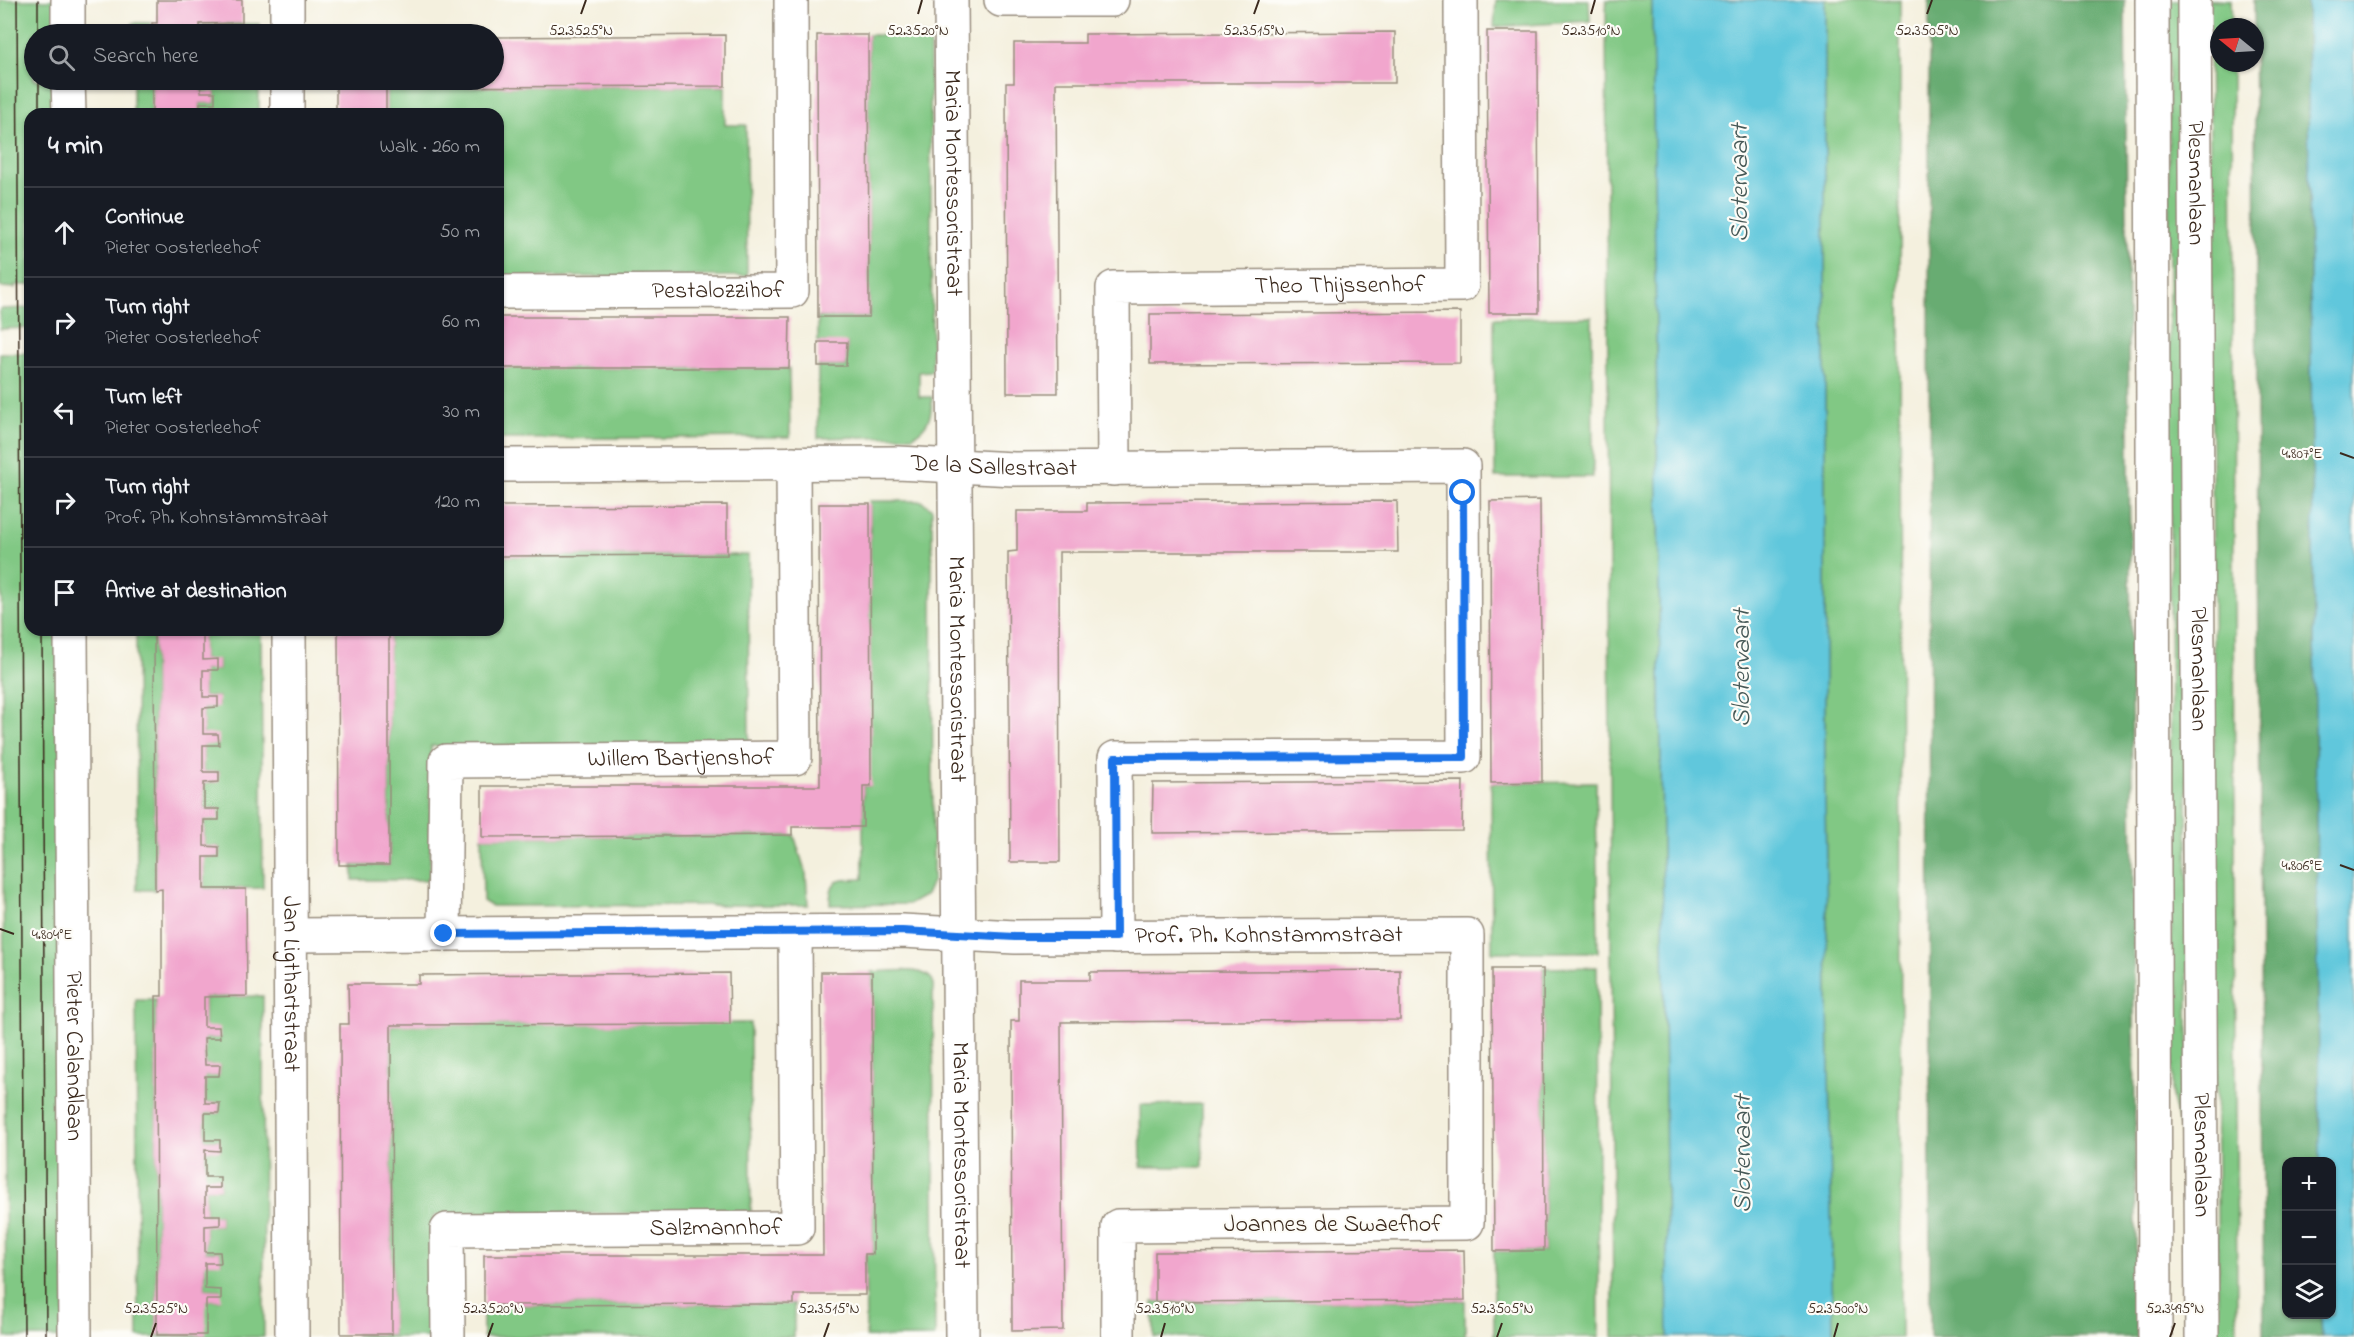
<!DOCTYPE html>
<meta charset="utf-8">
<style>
:root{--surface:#171b24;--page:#20242c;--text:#f1f3f6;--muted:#9ea1a6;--line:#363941}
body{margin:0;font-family:"Indie Flower",sans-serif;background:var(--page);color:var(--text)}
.controls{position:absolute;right:18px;bottom:18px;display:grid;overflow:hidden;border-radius:12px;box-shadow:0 2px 4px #0004}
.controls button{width:54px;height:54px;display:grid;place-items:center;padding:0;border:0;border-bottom:2px solid var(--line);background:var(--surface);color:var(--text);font:30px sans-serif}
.compass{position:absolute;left:2210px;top:18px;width:54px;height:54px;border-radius:50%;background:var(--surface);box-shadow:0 2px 4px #0004;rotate:288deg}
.stop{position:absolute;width:18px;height:18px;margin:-14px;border:4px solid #1a73e8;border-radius:50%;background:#fff}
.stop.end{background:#1a73e8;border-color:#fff;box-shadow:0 2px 6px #0008}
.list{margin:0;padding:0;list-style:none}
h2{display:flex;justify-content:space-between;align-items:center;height:78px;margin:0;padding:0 24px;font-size:26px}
h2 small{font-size:20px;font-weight:400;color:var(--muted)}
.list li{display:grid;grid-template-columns:39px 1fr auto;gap:18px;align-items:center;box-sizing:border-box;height:90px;padding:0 24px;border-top:2px solid var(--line)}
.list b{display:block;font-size:22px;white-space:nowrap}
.list p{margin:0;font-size:20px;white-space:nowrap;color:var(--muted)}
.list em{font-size:20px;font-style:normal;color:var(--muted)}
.icon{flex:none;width:33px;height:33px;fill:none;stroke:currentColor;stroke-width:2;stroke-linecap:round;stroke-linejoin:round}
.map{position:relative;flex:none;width:2354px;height:1337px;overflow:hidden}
.search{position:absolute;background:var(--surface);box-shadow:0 2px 4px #0004;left:24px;top:24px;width:480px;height:66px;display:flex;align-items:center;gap:15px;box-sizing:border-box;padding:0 21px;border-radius:33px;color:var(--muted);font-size:22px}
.panel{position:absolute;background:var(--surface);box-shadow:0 2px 4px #0004;left:24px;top:108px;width:480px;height:528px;border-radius:18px}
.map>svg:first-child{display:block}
</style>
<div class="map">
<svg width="2354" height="1337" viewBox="0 0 2354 1337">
<rect width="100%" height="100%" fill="#fdfcf7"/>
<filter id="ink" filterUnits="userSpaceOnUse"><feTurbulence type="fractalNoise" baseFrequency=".0167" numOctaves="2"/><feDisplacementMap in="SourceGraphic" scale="12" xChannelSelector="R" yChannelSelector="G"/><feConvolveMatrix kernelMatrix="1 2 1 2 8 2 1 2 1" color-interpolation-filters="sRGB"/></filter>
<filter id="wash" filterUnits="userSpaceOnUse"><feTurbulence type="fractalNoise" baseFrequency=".008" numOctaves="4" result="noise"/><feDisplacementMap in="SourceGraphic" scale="24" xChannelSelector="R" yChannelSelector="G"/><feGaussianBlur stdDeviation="1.35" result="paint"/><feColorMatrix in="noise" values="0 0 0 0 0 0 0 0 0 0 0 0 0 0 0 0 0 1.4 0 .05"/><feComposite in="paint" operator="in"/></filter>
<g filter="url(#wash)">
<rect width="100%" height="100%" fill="#f4f0de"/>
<g fill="#81c884" stroke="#5e7951" stroke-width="1.5">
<polygon points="0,0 57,0 57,34 34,34 34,80 58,80 59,114 30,114 30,285 15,285 15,288 0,287"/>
<polygon points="1496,0 1589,0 1590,21 1494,27"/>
<polygon points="1606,0 1652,0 1668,1337 1613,1337"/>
<polygon points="1825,0 1900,0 1901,1337 1833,1337 1825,798"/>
<polygon points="2168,0 2183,0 2189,1164 2172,1099"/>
<polygon points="2209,0 2231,0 2232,27 2219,27 2219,63 2232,63 2237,1337 2218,1337"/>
<rect x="133" y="23" width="19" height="11"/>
<rect x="200" y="24" width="59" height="10"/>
<path d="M868 35H922L928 39 930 43 932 371 919 372V397H932C932 416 929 426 913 436L818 438V366H846L847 343 818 342V317H869Z"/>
<rect x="133" y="80" width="19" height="34"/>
<polygon points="200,80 259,80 259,114 200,114 200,103 215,103 215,93 201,92"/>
<polygon points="725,86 725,125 746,125 747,276 498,277 498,114 386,114 386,87"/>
<polygon points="30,308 30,328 0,329 0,309"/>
<polygon points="1592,317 1593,477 1495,477 1494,318"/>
<polygon points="0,353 30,353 30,630 60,630 65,1337 6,1337"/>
<polygon points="498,368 789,368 790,437 498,439"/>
<path d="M870 501H922L932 509 933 879 926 895 910 904 830 905C830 875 839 881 863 879V786H870Z"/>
<polygon points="748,555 749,744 431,746 430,880 353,880 353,865 389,865 389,630 498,630 498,556"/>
<polygon points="136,630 154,630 155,890 137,890"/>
<polygon points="218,630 261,630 263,888 204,889 204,857 219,857 219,847 204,846 204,820 219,809 204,809 204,783 218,782 219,772 203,772 203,708 218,707 218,697 203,697 203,670 218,670 218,660 203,660 203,633 218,633"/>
<polygon points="1596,782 1598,952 1492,952 1491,783"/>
<polygon points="794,835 806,874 808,905 491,906 483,901 482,837"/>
<polygon points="1597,967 1599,1337 1494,1337 1494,1251 1544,1251 1543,968"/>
<path d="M872 972C888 972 924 965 933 981L935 1337H866L865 1254H873Z"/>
<polygon points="263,996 264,1337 138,1337 136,1000 156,1000 157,1335 206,1300 220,1300 220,1290 205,1289 205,1263 221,1262 220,1252 205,1252 205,1226 220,1225 220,1215 205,1215 205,1188 220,1188 220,1178 205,1177 205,1150 220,1150 219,1140 205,1140 205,1113 219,1113 220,1103 205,1103 205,1076 219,1076 220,1066 205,1065 204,1038 220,1038 204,1027 204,997"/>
<polygon points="750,1023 751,1212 434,1215 434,1337 356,1337 356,1334 392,1334 391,1025"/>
<polygon points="1202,1104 1203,1167 1141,1167 1140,1105"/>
<polygon points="1465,1300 1465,1336 1483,1337 1154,1337 1153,1302"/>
<polygon points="794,1304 794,1337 483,1337 483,1305"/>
</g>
<g fill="#68ac72" stroke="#526b48" stroke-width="1.5">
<polygon points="1929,0 2125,0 2137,1337 1930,1337"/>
<polygon points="2254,0 2307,0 2320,1161 2286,1162 2286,1314 2321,1315 2322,1337 2264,1337"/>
</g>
<g fill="#60c7dc" stroke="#4e787d" stroke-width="1.5">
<polygon points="1652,0 1825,0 1825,798 1833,1337 1668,1337"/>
<polygon points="2307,0 2354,0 2354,1337 2322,1337 2321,1315 2332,1314 2332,1162 2320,1161"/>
</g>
<g id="blocks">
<g fill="#f1a6cd">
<polygon points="157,0 242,0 242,23 200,24 200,34 152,34 152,23 157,23"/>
<polygon points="1487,31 1538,31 1539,313 1489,313"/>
<polygon points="1395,32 1395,83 1056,83 1058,393 1007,393 1006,83 1014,83 1014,43 1085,43 1085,34"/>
<polygon points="725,35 725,86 386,87 386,114 336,114 336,87 344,86 344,80 494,80 494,37"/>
<polygon points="817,35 868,35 869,317 818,317"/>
<polygon points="152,80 200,80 201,92 215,92 215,103 200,103 200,114 152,114"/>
<polygon points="1460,312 1460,363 1150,364 1150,314"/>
<polygon points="498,317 790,317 789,368 498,368"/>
<polygon points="818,342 847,342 846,366 818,366"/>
<polygon points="1540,500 1542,782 1491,783 1490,501"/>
<polygon points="1397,501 1398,552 1059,552 1060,862 1010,862 1008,552 1017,551 1017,511 1087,511 1087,503"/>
<polygon points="819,504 870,504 871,786 863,786 863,827 792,827 792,835 482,837 482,786 820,786"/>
<polygon points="727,505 727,555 498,556 498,506"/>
<polygon points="154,630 218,630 218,633 203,633 203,660 218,659 218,670 203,670 203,697 218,697 218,707 203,708 203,734 218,734 219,745 203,745 203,772 219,772 219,782 204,783 204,809 219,809 219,820 204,820 204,846 219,847 219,857 204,857 204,889 246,889 247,996 204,997 204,1027 219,1027 220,1038 204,1038 205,1065 220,1065 219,1076 205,1076 205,1103 220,1103 219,1113 205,1113 205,1140 220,1140 220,1151 205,1150 205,1177 220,1177 220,1188 205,1188 205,1215 220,1215 220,1225 205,1226 205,1252 220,1252 221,1263 205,1263 205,1289 221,1290 221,1300 206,1300 206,1335 157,1335 156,996 162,996 162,889 155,890"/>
<polygon points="338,630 389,630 389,865 339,865"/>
<polygon points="1463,781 1462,831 1152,833 1153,783"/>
<polygon points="1492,969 1543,969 1544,1251 1494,1251"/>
<polygon points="1400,970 1400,1020 1061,1022 1063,1330 1012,1331 1011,1021 1019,1021 1019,980 1090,980 1090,972"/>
<polygon points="821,972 872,972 873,1254 865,1254 865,1295 794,1295 794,1304 484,1305 484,1255 823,1255"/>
<polygon points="729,973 730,1024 391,1025 392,1334 341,1334 340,1024 349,1024 348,984 419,984 419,975"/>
<polygon points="1464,1250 1465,1300 1155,1302 1155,1252"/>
</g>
</g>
</g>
<g filter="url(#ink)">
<use href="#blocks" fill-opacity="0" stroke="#988d7e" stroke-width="1.5"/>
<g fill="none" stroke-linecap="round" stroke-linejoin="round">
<g stroke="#988d7e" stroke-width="36">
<g id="street">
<polyline points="287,0 287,34"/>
<path id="s1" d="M951 0 962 1337"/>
<polyline points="1001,0 1112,0"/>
<polyline points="287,80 287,114"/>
<path id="s2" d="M498 292 792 291 791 0"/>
<path id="s3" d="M498 465 898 463 1014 469 1463 466 1464 757 1115 758 1116 937"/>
<path id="s4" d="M1114 469 1113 288 1462 285 1461 0"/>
<path id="s5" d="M289 630 292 1337"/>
<path id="s6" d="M444 934 446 761 795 758 793 463"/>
<path id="s7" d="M291 935 902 931 1015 937 1467 935V1223L1118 1226V1337"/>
<path id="s8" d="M448 1337 447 1230 797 1228 795 932"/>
</g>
</g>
<g stroke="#988d7e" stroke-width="36">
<g id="secondary">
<polyline points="68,0 68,34"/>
<polyline points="2152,0 2155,1337"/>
<path id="s9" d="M2194 0 2202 1337"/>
<polyline points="68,80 69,114"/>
<path id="s10" d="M71 630 75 1337"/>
</g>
</g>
<use href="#street" stroke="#fff" stroke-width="33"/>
<use href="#secondary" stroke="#fff" stroke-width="33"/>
<g stroke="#3b2a1e" stroke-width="1.5">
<polyline points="17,0 24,1337"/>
<polyline points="38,0 38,34"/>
<polyline points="39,80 39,114"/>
<polyline points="42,630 46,1337"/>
</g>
</g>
</g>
<g fill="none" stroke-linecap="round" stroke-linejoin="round" filter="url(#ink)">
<polyline stroke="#1a73e8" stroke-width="8" points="444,934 902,931 1015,937 1116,937 1115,758 1464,757 1463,493"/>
</g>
<path fill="none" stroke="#3b2a1e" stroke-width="2" d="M581 14 586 0M918 14 922 0M1254 14 1259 0M1591 14 1595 0M1927 14 1932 0M2340 453 2354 458M2340 865 2354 870M0 929 14 934M151 1337 156 1323M488 1337 493 1323M824 1337 829 1323M1161 1337 1165 1323M1497 1337 1502 1323M1834 1337 1838 1323M2170 1337 2175 1323"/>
<g text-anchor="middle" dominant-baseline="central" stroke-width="4.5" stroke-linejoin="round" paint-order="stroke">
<g font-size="24" fill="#3b2a1e" stroke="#fdfcf7">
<text stroke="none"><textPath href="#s1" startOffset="183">Maria Montessoristraat</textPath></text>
<text stroke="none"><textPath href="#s9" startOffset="183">Plesmanlaan</textPath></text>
<text stroke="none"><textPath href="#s4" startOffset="408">Theo Thijssenhof</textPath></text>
<text stroke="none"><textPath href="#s2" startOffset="220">Pestalozzihof</textPath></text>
<text stroke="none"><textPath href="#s3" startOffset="496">De la Sallestraat</textPath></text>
<text stroke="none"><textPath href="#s1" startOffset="669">Maria Montessoristraat</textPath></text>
<text stroke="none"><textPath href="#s9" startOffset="669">Plesmanlaan</textPath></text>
<text stroke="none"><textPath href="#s6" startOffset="408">Willem Bartjenshof</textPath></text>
<text stroke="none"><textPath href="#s7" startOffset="978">Prof. Ph. Kohnstammstraat</textPath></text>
<text stroke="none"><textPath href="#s5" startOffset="354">Jan Ligthartstraat</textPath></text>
<text stroke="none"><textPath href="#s10" startOffset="426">Pieter Calandlaan</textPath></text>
<text stroke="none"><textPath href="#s1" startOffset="1155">Maria Montessoristraat</textPath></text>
<text stroke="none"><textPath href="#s9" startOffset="1155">Plesmanlaan</textPath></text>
<text x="1333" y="1225">Joannes de Swaefhof</text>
<text stroke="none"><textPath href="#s8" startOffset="376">Salzmannhof</textPath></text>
</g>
<g font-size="26" font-style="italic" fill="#465957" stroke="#fdfcf7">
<text transform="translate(1741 183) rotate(-90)">Slotervaart</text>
<text transform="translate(1743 668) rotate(-90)">Slotervaart</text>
<text transform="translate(1744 1154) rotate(-90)">Slotervaart</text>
</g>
</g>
<g font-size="15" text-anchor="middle" fill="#3b2a1e" stroke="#fdfcf7" stroke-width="4.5" stroke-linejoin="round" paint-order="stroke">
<text x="581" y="35">52.3525°N</text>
<text x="918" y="35">52.3520°N</text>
<text x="1254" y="35">52.3515°N</text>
<text x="1591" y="35">52.3510°N</text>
<text x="1927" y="35">52.3505°N</text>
<text x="2302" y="458">4.807°E</text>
<text x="2302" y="870">4.806°E</text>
<text x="52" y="939">4.804°E</text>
<text x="156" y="1313">52.3525°N</text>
<text x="493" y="1313">52.3520°N</text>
<text x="829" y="1313">52.3515°N</text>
<text x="1165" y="1313">52.3510°N</text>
<text x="1502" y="1313">52.3505°N</text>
<text x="1838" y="1313">52.3500°N</text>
<text x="2175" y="1313">52.3495°N</text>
</g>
</svg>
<div class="controls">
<button>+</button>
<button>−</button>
<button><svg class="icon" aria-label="layers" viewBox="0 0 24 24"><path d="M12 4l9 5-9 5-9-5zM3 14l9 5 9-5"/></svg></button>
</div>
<svg class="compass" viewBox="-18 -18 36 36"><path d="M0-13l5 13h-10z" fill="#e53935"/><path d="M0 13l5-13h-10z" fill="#9ea1a6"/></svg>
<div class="stop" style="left:1463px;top:493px"></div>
<div class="stop end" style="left:444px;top:934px"></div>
<div class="search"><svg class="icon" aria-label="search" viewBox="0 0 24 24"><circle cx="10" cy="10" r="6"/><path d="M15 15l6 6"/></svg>Search here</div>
<section class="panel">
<h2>4 min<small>Walk · 260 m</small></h2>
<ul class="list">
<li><svg class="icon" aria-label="ahead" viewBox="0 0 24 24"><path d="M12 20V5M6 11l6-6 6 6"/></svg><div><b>Continue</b><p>Pieter Oosterleehof</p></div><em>50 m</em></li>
<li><svg class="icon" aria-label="right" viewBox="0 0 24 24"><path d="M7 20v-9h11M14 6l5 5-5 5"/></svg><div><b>Turn right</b><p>Pieter Oosterleehof</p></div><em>60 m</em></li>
<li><svg class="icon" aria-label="left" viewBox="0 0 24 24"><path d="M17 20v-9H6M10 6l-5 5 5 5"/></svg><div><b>Turn left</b><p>Pieter Oosterleehof</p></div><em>30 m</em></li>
<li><svg class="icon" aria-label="right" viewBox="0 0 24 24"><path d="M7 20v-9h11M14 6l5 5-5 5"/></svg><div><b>Turn right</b><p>Prof. Ph. Kohnstammstraat</p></div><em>120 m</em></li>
<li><svg class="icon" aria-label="arrive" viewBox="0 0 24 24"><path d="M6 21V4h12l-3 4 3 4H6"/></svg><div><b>Arrive at destination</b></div></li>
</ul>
</section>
</div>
